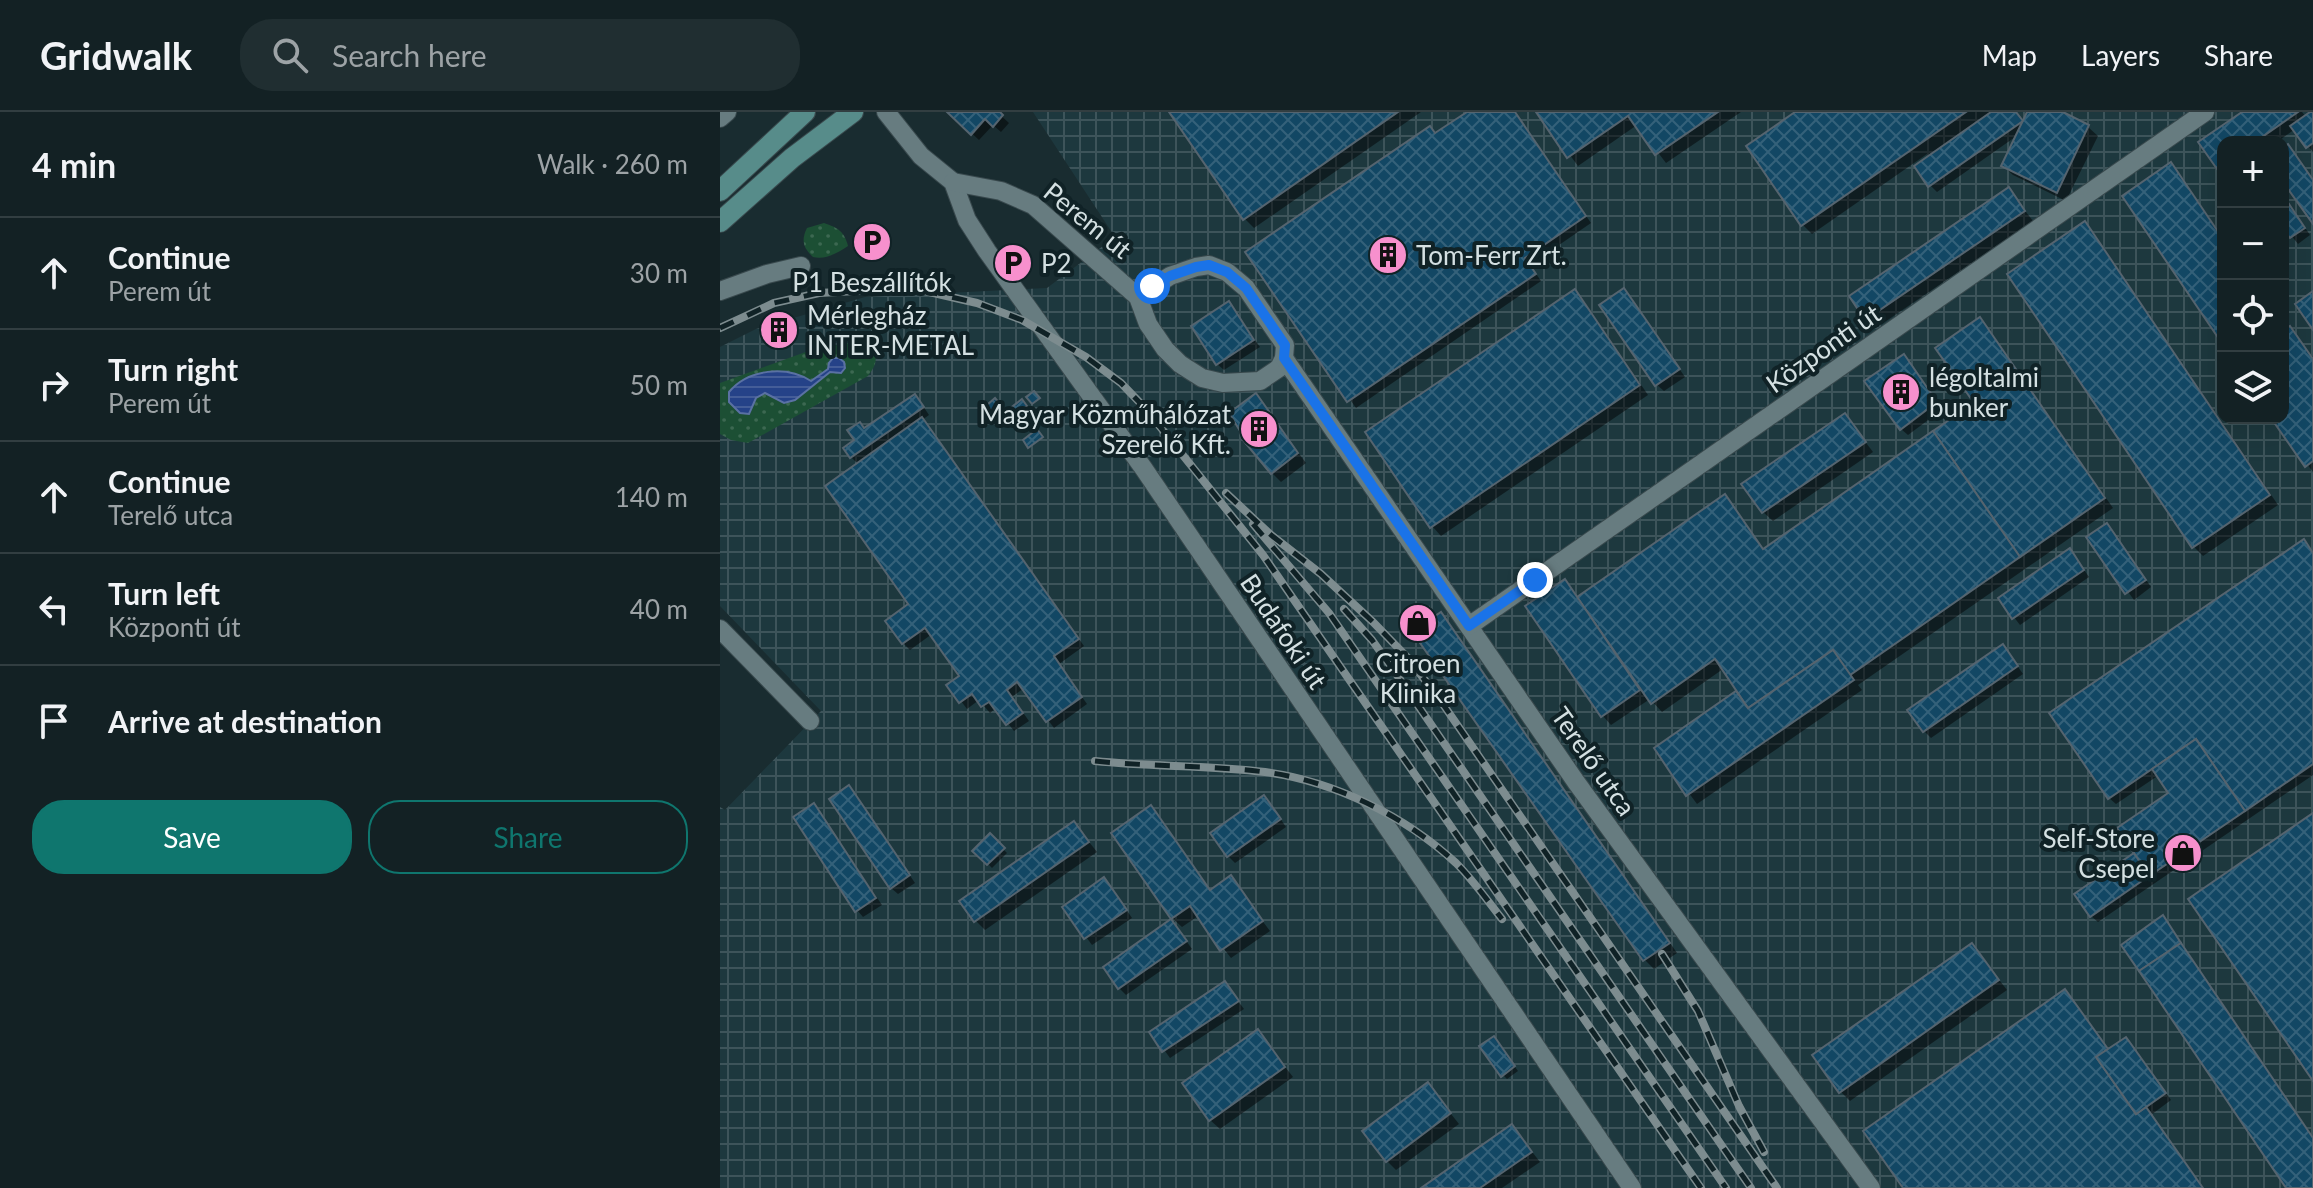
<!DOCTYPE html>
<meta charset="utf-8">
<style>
:root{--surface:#132124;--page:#202e31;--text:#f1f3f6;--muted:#9da3a6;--line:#323e41;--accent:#0f766e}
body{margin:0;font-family:Lato,sans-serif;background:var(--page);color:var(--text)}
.controls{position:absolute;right:24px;top:24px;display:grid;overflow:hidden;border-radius:16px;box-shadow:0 8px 32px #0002}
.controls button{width:72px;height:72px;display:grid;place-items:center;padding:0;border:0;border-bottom:2px solid var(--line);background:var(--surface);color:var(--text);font:40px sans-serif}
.stop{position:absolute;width:24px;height:24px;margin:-18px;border:6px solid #1a73e8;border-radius:50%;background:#fff}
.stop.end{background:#1a73e8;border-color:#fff;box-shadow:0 2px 8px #0008}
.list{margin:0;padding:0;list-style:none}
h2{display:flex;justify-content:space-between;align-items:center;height:104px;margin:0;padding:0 32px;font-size:34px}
h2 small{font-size:26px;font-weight:400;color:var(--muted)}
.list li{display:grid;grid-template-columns:52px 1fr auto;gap:24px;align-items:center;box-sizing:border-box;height:112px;padding:0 32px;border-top:2px solid var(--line)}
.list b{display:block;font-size:30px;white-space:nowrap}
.list p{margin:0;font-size:26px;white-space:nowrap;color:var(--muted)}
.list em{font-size:26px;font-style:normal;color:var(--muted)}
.actions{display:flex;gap:16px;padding:24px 32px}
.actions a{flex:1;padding:18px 0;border:2px solid var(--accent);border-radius:32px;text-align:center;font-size:28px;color:var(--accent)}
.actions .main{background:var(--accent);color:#fff}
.icon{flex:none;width:44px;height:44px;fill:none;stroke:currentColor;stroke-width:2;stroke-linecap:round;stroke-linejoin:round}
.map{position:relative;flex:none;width:1593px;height:1076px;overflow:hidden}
header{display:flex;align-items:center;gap:48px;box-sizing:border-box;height:112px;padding:0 40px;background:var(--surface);border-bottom:2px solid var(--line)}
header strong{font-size:38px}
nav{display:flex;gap:44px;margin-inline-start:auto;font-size:28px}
.search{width:560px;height:72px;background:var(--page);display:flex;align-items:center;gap:20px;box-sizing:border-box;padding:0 28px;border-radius:32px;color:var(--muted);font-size:30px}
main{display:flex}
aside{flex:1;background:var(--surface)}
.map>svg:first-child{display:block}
</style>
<header>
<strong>Gridwalk</strong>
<div class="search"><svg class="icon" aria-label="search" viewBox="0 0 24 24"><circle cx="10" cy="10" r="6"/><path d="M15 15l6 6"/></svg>Search here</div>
<nav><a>Map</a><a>Layers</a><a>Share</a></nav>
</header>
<main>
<aside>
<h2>4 min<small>Walk · 260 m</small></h2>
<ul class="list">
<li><svg class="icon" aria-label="ahead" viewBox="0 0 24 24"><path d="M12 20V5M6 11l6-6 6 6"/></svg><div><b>Continue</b><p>Perem út</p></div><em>30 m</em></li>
<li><svg class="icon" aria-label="right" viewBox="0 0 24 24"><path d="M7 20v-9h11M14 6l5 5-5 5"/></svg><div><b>Turn right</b><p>Perem út</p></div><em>50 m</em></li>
<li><svg class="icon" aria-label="ahead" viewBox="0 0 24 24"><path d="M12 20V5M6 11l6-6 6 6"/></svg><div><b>Continue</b><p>Terelő utca</p></div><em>140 m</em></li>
<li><svg class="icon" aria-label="left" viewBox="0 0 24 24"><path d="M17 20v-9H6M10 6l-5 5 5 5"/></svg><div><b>Turn left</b><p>Központi út</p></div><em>40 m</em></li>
<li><svg class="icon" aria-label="arrive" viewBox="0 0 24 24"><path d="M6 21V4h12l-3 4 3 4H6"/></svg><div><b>Arrive at destination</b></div></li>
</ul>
<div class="actions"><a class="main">Save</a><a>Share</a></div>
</aside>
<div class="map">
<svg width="1593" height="1076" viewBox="0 0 1593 1076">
<defs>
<pattern id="industrial-grid" width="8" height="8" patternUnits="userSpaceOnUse" patternTransform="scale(2)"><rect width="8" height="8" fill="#1d383e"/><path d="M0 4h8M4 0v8" fill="none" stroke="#3d545a"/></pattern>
<pattern id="grass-dots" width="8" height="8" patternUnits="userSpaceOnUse" patternTransform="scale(2)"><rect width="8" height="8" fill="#1c4f34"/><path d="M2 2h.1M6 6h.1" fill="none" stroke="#3c6851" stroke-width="1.8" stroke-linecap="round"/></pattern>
<pattern id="water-rules" width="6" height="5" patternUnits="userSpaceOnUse" patternTransform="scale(2)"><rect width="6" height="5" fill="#254288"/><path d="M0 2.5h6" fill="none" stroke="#445d98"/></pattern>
<pattern id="building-cross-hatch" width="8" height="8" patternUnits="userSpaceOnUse" patternTransform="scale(2)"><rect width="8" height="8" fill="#124764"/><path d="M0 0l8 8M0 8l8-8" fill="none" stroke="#34617a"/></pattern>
</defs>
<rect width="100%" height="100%" fill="#192c30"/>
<path fill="url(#industrial-grid)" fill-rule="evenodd" d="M313 0H1593V1076H0V695L5 698 101 599 0 494V235L36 217 145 185 327 176 395 125ZM1503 30H1563V306H1503Z"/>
<g fill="url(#grass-dots)">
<path d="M104 111C118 116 124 119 128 134 117 141 106 148 93 145 83 136 81 128 87 116Z"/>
<path d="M130 231 152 237C159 248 155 254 148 264L28 331 11 328 0 322V271L94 237Z"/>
</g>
<path fill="url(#water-rules)" stroke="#5a71a3" stroke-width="2" d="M113 246H119L124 250 125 256 121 261 110 260 75 288 64 291 45 281 36 286 29 302 20 301 9 290V280C28 257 66 253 91 269L108 257 109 251Z"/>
<g fill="#0007">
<polygon points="229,0 277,0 289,11 281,20 273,13 259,28"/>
<polygon points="452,0 701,0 534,116 525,107"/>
<polygon points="750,0 795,0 871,111 810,153 821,169 636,296 528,141"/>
<polygon points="818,0 1021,0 946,51 917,13 858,54"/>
<polygon points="1079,0 1296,0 1304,11 1309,0 1338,0 1368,15 1378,24 1346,89 1293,63 1283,54 1298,23 1217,80 1210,73 1207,42 1092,122 1082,112"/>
<polygon points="1525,0 1582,0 1586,5 1593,0 1593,40 1575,17 1557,30 1503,30 1503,60 1481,31"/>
<polygon points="1450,53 1460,62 1503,126 1503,228"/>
<polygon points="1289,78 1313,109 1156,216 1147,207"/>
<polygon points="1563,83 1590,123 1578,132 1563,113"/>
<polygon points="1364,112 1374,121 1558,393 1483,444 1474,435"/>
<polygon points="904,178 965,265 944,279 937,273"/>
<polygon points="855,179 864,189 928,283 721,424 712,414"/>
<polygon points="509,191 540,235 504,258 497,252"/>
<polygon points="1259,208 1269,217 1393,396 1138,573 1142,578 977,692 936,637 1019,580 1003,557 942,600 930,587 891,613 882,603 844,470 859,487 1005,385 1045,439 1256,292"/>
<polygon points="71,210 78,224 52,232 48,228"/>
<polygon points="1570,216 1593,245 1593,360 1553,306 1563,306 1563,221"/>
<polygon points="1190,251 1223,297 1188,323 1181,317"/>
<polygon points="536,284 586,351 561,370 552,361"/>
<polygon points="201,291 209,303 202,308 364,534 339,552 367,592 334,616 304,576 292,585 309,609 294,619 276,596 270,601 259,588 247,597 229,573 242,564 212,522 190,538 183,531 191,492 138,352 131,345 146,318"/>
<polygon points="1125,303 1153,340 1053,409 1043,400"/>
<polygon points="1393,420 1431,475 1414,488 1369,426"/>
<polygon points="1583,429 1593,440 1593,663 1378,810 1371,804 1416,741 1451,681 1439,663 1396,692 1389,686"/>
<polygon points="1356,446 1369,465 1300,513 1280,487"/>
<polygon points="709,497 717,505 720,503 730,512 957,841 934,857 925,848 868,767"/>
<polygon points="1289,542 1303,562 1211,626 1204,619"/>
<polygon points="135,682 195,771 178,782 171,776"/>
<polygon points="94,693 162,793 143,805 137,798"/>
<polygon points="551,693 566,715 515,751 508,744"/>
<polygon points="431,696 440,705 491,779 510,766 550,819 511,846 478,804 462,815 453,807 394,722"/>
<polygon points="354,711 377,740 265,818 256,809"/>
<polygon points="270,724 287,741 272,756 255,739"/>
<polygon points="391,775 412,806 372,833 344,795"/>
<polygon points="452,809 472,837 406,883 399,876"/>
<polygon points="1449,813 1593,1025 1593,1076 1569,1076"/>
<polygon points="1252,833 1287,878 1130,989 1120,979"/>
<polygon points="505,872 524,897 450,946 432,921"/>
<polygon points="1345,880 1390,939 1412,935 1451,988 1431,1003 1484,1076 1186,1076"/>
<polygon points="538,920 573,965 500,1017 490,1008"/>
<polygon points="777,930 798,959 787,967 783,963"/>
<polygon points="708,973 739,1012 676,1058 667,1049"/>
<polygon points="792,1014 820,1050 782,1076 705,1076"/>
</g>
<g fill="url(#building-cross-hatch)" stroke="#55646f" stroke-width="2">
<polygon points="227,0 280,0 283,3 273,15 265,7 251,23"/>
<polygon points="449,0 678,0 523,108"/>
<polygon points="747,0 795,0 866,104 805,146 816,162 627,290 525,140 710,14 715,21"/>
<polygon points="816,0 998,0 935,43 908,4 847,46"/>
<polygon points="1075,0 1246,0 1081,114 1026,34"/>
<polygon points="1271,0 1296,0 1303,9 1208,75 1194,54"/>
<polygon points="1307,0 1343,0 1369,13 1337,81 1281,54"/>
<polygon points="1522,0 1578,0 1535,30 1503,30 1503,53 1497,57 1478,30"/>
<polygon points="1590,0 1593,0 1593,31 1586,36 1570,14"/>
<polygon points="1568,32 1593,68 1593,112 1563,70 1563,35"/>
<polygon points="1451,50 1503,127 1503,225 1499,227 1402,84"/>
<polygon points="1289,75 1305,99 1145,208 1129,184"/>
<polygon points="1563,83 1585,116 1570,126 1563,117"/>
<polygon points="1365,109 1550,383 1472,436 1287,162"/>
<polygon points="904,176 960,257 935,274 879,193"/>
<polygon points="855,177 920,273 710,416 645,320"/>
<polygon points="1593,179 1593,218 1575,192"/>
<polygon points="509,189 534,228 496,253 471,214"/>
<polygon points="1260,205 1385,386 1300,445 1213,319 1254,291 1215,236"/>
<polygon points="72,208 75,220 46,229 42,216"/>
<polygon points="1570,214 1593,247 1593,349 1585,355 1551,306 1563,306 1563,219"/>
<polygon points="1184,242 1217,290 1180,318 1144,269"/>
<polygon points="314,279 320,286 312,292 306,285"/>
<polygon points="536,281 578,341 551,362 523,328 525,327 509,301"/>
<polygon points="195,282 204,295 130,346 123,336 134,328 127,318 140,310 144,316"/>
<polygon points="275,286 289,303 280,310 267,293"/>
<polygon points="302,287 307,294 293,304 288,298"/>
<polygon points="1125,301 1146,330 1042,401 1021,372"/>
<polygon points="202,305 359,527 334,544 362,585 326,610 297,570 287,578 303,601 286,613 269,590 261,595 252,582 239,591 226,573 239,564 205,516 182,532 165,509 188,492 105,374"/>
<polygon points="317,317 323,325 308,336 303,328"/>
<polygon points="1213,319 1300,445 1130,563 1113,538 1028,596 995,547 931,592 857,485 1005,382 1043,437"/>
<polygon points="1387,411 1426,468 1405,482 1366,425"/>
<polygon points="1584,427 1593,441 1593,652 1525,699 1476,627 1388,687 1329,601"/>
<polygon points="1350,436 1364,458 1292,507 1278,486"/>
<polygon points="845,467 920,578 881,605 805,494"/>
<polygon points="709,495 715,504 721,500 950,831 923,849 686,511"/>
<polygon points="1283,532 1298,554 1203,620 1187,598"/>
<polygon points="1113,538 1134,568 966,684 934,636 1016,579 1028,596"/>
<polygon points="1476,627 1525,699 1429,764 1397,716 1448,681 1432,657"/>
<polygon points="129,673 190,763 170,777 109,687"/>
<polygon points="544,683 561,707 507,745 490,721"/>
<polygon points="94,691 156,786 135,800 73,705"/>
<polygon points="431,693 490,778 511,763 543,809 500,839 470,794 451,807 391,721"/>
<polygon points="1593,701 1593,969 1468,787"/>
<polygon points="354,709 369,730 254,810 239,789"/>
<polygon points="270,721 285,736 267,753 252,739"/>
<polygon points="1414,741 1429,764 1370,805 1354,782"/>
<polygon points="384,765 407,798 364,827 342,795"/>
<polygon points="1443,803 1461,831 1419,859 1401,833"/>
<polygon points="451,807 467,829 398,877 383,855"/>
<polygon points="1252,831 1279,868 1119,981 1092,943"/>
<polygon points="1461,831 1593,1026 1593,1076 1566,1076 1419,859"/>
<polygon points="505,869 519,889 442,940 429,920"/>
<polygon points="1345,877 1388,937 1376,945 1416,1002 1426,995 1483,1076 1183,1076 1143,1019"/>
<polygon points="538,917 565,955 489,1009 462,971"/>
<polygon points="774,924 795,954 781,965 759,934"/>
<polygon points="1406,925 1446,981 1416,1002 1376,945"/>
<polygon points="708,970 731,1001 666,1050 642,1019"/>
<polygon points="792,1012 812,1040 760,1076 701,1076"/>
</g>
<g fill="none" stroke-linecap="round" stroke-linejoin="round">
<g stroke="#39494d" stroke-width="20">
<g id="street">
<polyline points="166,0 201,44 233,70 247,108 267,139 424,357 912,1076"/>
<polyline points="0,6 7,0"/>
<polyline points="233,70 281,79 313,93 418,185 428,212 445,237 460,252 482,266 503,271 540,269 559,256 564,246 565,233 526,176 507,160 489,153 476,155 450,164 418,185"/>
<polyline points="0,179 47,162 81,154"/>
<polyline points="564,246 856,670 1151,1076"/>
<polyline points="749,514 1485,0"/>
<polyline points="0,517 90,609"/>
</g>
</g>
<g stroke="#39494d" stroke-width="22">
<g id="secondary">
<polyline points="0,79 85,0"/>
<polyline points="0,110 72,46 133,0"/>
</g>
</g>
<use href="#street" stroke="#677c80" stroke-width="18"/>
<use href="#secondary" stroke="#578c8a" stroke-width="20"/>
<g stroke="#7d8c8f" stroke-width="8">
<g id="rail">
<polyline points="0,216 54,191 99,181 192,176 257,191 302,208 366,245 401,271 425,296 543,443 981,1076"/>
<polyline points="506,381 551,423 601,462 653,510 687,545 718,585 1057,1076"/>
<polyline points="533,412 609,501 1006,1076"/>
<polyline points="624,497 652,528 679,566 1031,1076"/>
<path d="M375 649C432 655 489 653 545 660 614 669 685 704 736 751 753 768 767 788 782 807"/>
<polyline points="942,842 978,899 1019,994 1044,1040"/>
</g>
</g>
<use href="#rail" stroke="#102226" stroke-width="5" stroke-dasharray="15" stroke-linecap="butt"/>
</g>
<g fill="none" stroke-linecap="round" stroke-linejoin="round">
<polyline stroke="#1a73e8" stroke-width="10" points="432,174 450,164 476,155 489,153 507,160 526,176 565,233 564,246 749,514 815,468"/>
</g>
<defs>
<g id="parking-disc" transform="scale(2)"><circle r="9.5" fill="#f790cd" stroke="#102226"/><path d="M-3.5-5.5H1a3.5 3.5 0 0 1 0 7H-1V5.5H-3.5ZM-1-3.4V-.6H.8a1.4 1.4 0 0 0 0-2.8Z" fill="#111"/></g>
<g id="building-disc" transform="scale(2)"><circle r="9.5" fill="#f790cd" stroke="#102226"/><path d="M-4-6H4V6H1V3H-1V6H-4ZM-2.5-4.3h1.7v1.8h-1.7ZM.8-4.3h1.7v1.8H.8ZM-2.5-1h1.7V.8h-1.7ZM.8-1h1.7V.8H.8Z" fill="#111"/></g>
<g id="shop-disc" transform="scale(2)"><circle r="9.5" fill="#f790cd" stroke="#102226"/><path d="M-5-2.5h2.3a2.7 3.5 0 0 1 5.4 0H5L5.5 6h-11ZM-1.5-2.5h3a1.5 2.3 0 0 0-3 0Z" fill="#111"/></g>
</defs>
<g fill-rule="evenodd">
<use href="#parking-disc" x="152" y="130"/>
<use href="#building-disc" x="668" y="143"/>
<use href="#parking-disc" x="293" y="151"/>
<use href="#building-disc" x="59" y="218"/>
<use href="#building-disc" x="1181" y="280"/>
<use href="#building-disc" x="539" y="317"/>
<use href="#shop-disc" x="698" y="511"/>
<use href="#shop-disc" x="1463" y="741"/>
</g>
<g text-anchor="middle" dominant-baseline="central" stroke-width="8" stroke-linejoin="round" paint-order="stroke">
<g font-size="26" fill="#d4e0e2" stroke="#102226">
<text transform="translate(368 108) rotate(39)">Perem út</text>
<text transform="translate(1103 236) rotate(-35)">Központi út</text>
<text transform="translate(564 519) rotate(56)">Budafoki út</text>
<text transform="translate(874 649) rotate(55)">Terelő utca</text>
</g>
<g font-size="26" fill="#d4e0e2" stroke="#102226" text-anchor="start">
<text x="696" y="143">Tom-Ferr Zrt.</text>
<text x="321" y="151">P2</text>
<text x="152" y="170" text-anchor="middle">P1 Beszállítók</text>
<text x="87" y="203">Mérlegház<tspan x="87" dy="30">INTER-METAL</tspan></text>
<text x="1209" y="265">légoltalmi<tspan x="1209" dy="30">bunker</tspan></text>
<text x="511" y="302" text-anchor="end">Magyar Közműhálózat<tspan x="511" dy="30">Szerelő Kft.</tspan></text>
<text x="698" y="551" text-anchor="middle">Citroen<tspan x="698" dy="30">Klinika</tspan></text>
<text x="1435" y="726" text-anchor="end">Self-Store<tspan x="1435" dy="30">Csepel</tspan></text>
</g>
</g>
</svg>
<div class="controls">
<button>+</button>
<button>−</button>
<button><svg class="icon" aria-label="locate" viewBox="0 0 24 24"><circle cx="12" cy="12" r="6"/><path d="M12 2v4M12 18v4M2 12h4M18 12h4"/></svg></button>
<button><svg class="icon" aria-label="layers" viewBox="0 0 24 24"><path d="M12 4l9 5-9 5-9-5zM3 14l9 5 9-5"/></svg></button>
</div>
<div class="stop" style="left:432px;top:174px"></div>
<div class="stop end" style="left:815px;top:468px"></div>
</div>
</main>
